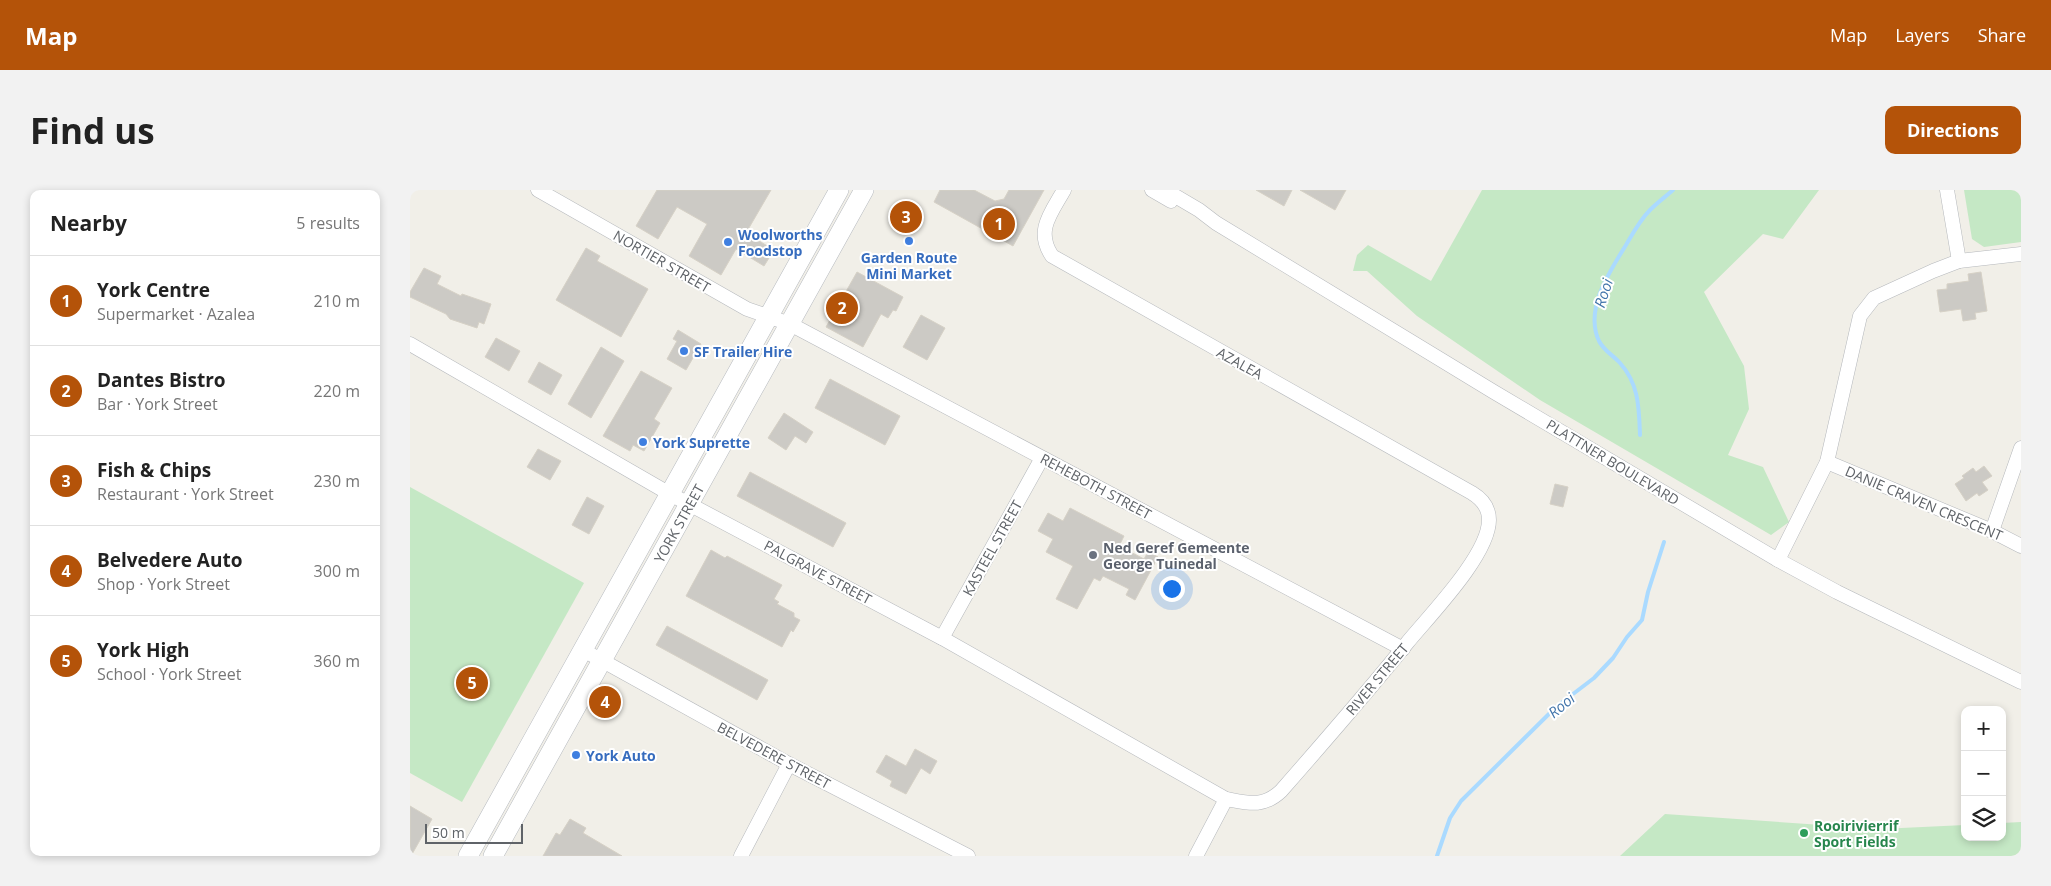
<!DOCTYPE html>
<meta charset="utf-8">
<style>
:root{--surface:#fff;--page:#f2f2f2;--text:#222;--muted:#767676;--line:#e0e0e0;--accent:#b45309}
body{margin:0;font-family:"Open Sans",sans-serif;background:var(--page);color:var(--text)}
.controls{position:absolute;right:15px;bottom:15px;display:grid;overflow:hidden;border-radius:10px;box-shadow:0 2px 8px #0003}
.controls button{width:45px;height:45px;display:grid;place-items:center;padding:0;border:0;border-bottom:1px solid var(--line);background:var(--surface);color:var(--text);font:25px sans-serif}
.scale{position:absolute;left:15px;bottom:12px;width:98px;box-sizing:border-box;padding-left:5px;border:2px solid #5f6368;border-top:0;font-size:14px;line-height:18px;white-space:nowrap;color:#5f6368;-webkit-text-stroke:4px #fff;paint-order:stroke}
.you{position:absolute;left:761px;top:398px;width:18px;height:18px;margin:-12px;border:4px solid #fff;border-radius:50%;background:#1a73e8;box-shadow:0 0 0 8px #1a73e833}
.badge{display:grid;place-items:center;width:32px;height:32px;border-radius:50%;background:var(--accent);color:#fff;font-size:16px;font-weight:700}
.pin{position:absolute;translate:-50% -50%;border:2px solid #fff;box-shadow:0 1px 5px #0006}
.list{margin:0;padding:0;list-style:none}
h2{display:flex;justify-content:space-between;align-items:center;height:65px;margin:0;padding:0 20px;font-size:21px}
h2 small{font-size:16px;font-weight:400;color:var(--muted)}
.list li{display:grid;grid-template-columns:32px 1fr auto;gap:15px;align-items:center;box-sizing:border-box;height:90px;padding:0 20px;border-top:1px solid var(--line)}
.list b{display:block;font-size:19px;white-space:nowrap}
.list p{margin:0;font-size:16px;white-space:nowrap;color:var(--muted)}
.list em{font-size:16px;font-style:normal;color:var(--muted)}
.icon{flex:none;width:28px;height:28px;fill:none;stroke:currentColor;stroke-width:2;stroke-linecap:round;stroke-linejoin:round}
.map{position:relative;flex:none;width:1611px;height:666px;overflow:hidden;border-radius:10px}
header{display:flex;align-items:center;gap:30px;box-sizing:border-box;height:70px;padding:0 25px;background:var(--accent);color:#fff}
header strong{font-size:24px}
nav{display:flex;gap:28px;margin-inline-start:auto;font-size:18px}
.intro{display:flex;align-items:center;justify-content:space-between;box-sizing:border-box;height:120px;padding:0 30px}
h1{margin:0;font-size:35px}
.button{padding:12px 22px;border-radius:10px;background:var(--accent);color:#fff;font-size:18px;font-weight:700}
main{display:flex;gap:30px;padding:0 30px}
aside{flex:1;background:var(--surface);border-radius:10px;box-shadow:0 2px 8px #0003}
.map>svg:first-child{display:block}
</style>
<header>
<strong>Map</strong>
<nav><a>Map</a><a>Layers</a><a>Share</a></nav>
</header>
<div class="intro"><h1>Find us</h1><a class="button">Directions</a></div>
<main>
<aside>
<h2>Nearby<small>5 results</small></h2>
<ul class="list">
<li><span class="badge">1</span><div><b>York Centre</b><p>Supermarket · Azalea</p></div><em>210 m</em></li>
<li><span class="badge">2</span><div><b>Dantes Bistro</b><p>Bar · York Street</p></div><em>220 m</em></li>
<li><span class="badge">3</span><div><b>Fish &amp; Chips</b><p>Restaurant · York Street</p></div><em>230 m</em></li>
<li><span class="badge">4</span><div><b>Belvedere Auto</b><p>Shop · York Street</p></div><em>300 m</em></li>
<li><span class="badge">5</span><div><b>York High</b><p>School · York Street</p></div><em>360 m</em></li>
</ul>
</aside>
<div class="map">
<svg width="1611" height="666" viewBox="0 0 1611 666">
<rect width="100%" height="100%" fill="#f1efe8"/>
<g fill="#c5e8c5">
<polygon points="1072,0 1409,0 1373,49 1353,44 1294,102 1334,176 1339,219 1318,265 1353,277 1379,332 1361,345 1130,210 1007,126 957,81 943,81 947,65 958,55 1021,91"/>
<polygon points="1554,0 1611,0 1611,52 1574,57 1562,49"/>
<polygon points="0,297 174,393 52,612 0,583"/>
<polygon points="1255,624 1470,639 1555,635 1555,647 1592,647 1592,633 1611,632 1611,666 1210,666"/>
</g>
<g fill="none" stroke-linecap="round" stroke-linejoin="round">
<g stroke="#aadaff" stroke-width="4">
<path d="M1230 245C1229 218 1229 194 1210 173 1203 165 1194 161 1189 151 1174 119 1200 81 1216 55 1223 43 1230 30 1240 20 1247 13 1255 7 1263 0"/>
<polyline points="1027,666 1040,628 1051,611 1146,517 1184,488 1203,468 1217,447 1232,430 1238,402 1254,352"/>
</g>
</g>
<g fill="#cccac5" stroke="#d6d1c6">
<polygon points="247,0 361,0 336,43 364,60 354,76 326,59 311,85 279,66 297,34 267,17 248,49 226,36"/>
<polygon points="530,0 564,0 585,11 594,9 599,0 634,0 603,56 524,12"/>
<polygon points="846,0 882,0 874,16"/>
<polygon points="890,0 936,0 925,20"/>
<polygon points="176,58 190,66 187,71 238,99 211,147 146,110"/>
<polygon points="14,78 31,86 27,94 51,106 52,104 81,114 74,134 69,132 67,138 40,129 36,124 0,107 0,102"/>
<polygon points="447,82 493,107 486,121 483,120 478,128 471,124 453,157 416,137"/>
<polygon points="1571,82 1577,121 1565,123 1566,129 1553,131 1551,119 1530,122 1527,100 1537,99 1537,94 1559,91 1558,84"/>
<polygon points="511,125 535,138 517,170 493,157"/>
<polygon points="268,140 291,154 276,180 257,169 267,151 263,149"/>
<polygon points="86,148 110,161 99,181 75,167"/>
<polygon points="191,157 214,171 181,228 158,214"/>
<polygon points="129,172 152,185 141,205 118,192"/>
<polygon points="231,181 262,198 244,229 250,233 234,261 223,255 220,261 193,246"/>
<polygon points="420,189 490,226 475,255 405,218"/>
<polygon points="374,223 403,242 396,253 385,246 376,260 358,248"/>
<polygon points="128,259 151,271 140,290 117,277"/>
<polygon points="1574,276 1582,286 1572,292 1578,300 1569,306 1567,303 1556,311 1545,294 1554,288 1552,286 1563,278 1566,282"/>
<polygon points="340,282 436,333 423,357 327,306"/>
<polygon points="1145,294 1158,297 1153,317 1140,314"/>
<polygon points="177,307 194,316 179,344 162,335"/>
<polygon points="660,318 714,346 709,356 734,369 738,362 748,367 725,410 716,405 719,399 693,386 690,391 684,388 667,419 646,409 663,376 636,362 643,349 628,341 638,323 653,331"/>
<polygon points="301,360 315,368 317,366 372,395 364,409 369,412 367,414 384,423 384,427 390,430 383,442 381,440 372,457 276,406"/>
<polygon points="257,436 358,490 347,510 246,455"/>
<polygon points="505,559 527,571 520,584 511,578 496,604 480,596 482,591 466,582 476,565 496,576"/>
<polygon points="0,616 22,629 1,666 0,666"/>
<polygon points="160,629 176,638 173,643 212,666 133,666 146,643 150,645"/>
</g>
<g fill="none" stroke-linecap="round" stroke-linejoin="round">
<g stroke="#b5b8bc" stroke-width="15">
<g id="minor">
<polyline points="128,0 337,119 380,134 993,459"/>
<polyline points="742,0 761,11"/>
<polyline points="755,0 789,20 806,33 1084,202 1368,370 1427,402 1611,492"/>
<polyline points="1537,0 1549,71"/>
<path d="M0 154 260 304 532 448 816 609C838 613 853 618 871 601 914 552 957 503 997 453 1019 426 1079 365 1079 330 1079 318 1072 309 1062 303L642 66C625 41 641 23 654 0"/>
<polyline points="1417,272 1582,341 1611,356"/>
<polyline points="1582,341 1611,258"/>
<polyline points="1368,370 1417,272 1450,126 1464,108 1523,81 1549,71 1611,64"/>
<polyline points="532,448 632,268"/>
<polyline points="173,460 379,574 558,666"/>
<polyline points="331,666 379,574"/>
<polyline points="786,666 816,609"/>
</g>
</g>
<g stroke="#b6babf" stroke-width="20">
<g id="secondary">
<polyline points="58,666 429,0"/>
<path id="s1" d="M83 666 454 0"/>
</g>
</g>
<use href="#minor" stroke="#fff" stroke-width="14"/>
<use href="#secondary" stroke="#fff" stroke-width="19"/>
</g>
<g fill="#3f7fe0" stroke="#fff" stroke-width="2">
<circle cx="499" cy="51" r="5"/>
<circle cx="318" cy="52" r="5"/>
<circle cx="274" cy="161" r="5"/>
<circle cx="233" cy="252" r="5"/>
<circle cx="166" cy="565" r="5"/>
</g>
<circle fill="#6b7280" stroke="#fff" stroke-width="2" cx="683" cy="365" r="5"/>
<circle fill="#2e9e5b" stroke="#fff" stroke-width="2" cx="1394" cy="643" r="5"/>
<g text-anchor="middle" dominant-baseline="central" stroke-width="4" stroke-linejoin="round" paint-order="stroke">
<g font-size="14" font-weight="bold" fill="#366cbe" stroke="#fff" text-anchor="start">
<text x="328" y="44">Woolworths<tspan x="328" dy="16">Foodstop</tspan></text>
<text x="499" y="67" text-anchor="middle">Garden Route<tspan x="499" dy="16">Mini Market</tspan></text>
<text x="284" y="161">SF Trailer Hire</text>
<text x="243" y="252">York Suprette</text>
<text x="176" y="565">York Auto</text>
</g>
<g font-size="14" fill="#5f6368" stroke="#fff">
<text transform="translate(252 71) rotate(30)">NORTIER STREET</text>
<text transform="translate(830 173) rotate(29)">AZALEA</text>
<text transform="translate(1203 272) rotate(31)">PLATTNER BOULEVARD</text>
<text transform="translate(686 296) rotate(28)">REHEBOTH STREET</text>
<text transform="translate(1514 313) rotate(23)">DANIE CRAVEN CRESCENT</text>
<text stroke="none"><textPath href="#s1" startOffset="381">YORK STREET</textPath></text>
<text transform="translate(582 358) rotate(-61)">KASTEEL STREET</text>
<text transform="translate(408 382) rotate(28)">PALGRAVE STREET</text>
<text transform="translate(967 489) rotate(-50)">RIVER STREET</text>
<text transform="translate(364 565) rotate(28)">BELVEDERE STREET</text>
</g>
<g font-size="14" font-weight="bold" fill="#5b616d" stroke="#fff" text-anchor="start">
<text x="693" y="357">Ned Geref Gemeente<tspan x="693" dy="16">George Tuinedal</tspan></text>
</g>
<g font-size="14" font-weight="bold" fill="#27864d" stroke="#fff" text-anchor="start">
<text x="1404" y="635">Rooirivierrif<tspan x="1404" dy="16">Sport Fields</tspan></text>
</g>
<g font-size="15" font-style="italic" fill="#4174aa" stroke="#fff">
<text transform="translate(1193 103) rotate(-72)">Rooi</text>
<text transform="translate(1151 515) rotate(-40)">Rooi</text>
</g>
</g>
</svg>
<div class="controls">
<button>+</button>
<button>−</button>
<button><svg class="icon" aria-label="layers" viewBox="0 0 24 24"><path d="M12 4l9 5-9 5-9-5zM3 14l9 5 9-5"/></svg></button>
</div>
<div class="scale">50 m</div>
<div class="you"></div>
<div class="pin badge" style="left:589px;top:34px">1</div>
<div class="pin badge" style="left:432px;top:118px">2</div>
<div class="pin badge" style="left:496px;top:27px">3</div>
<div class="pin badge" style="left:195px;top:512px">4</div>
<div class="pin badge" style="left:62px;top:493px">5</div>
</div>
</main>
